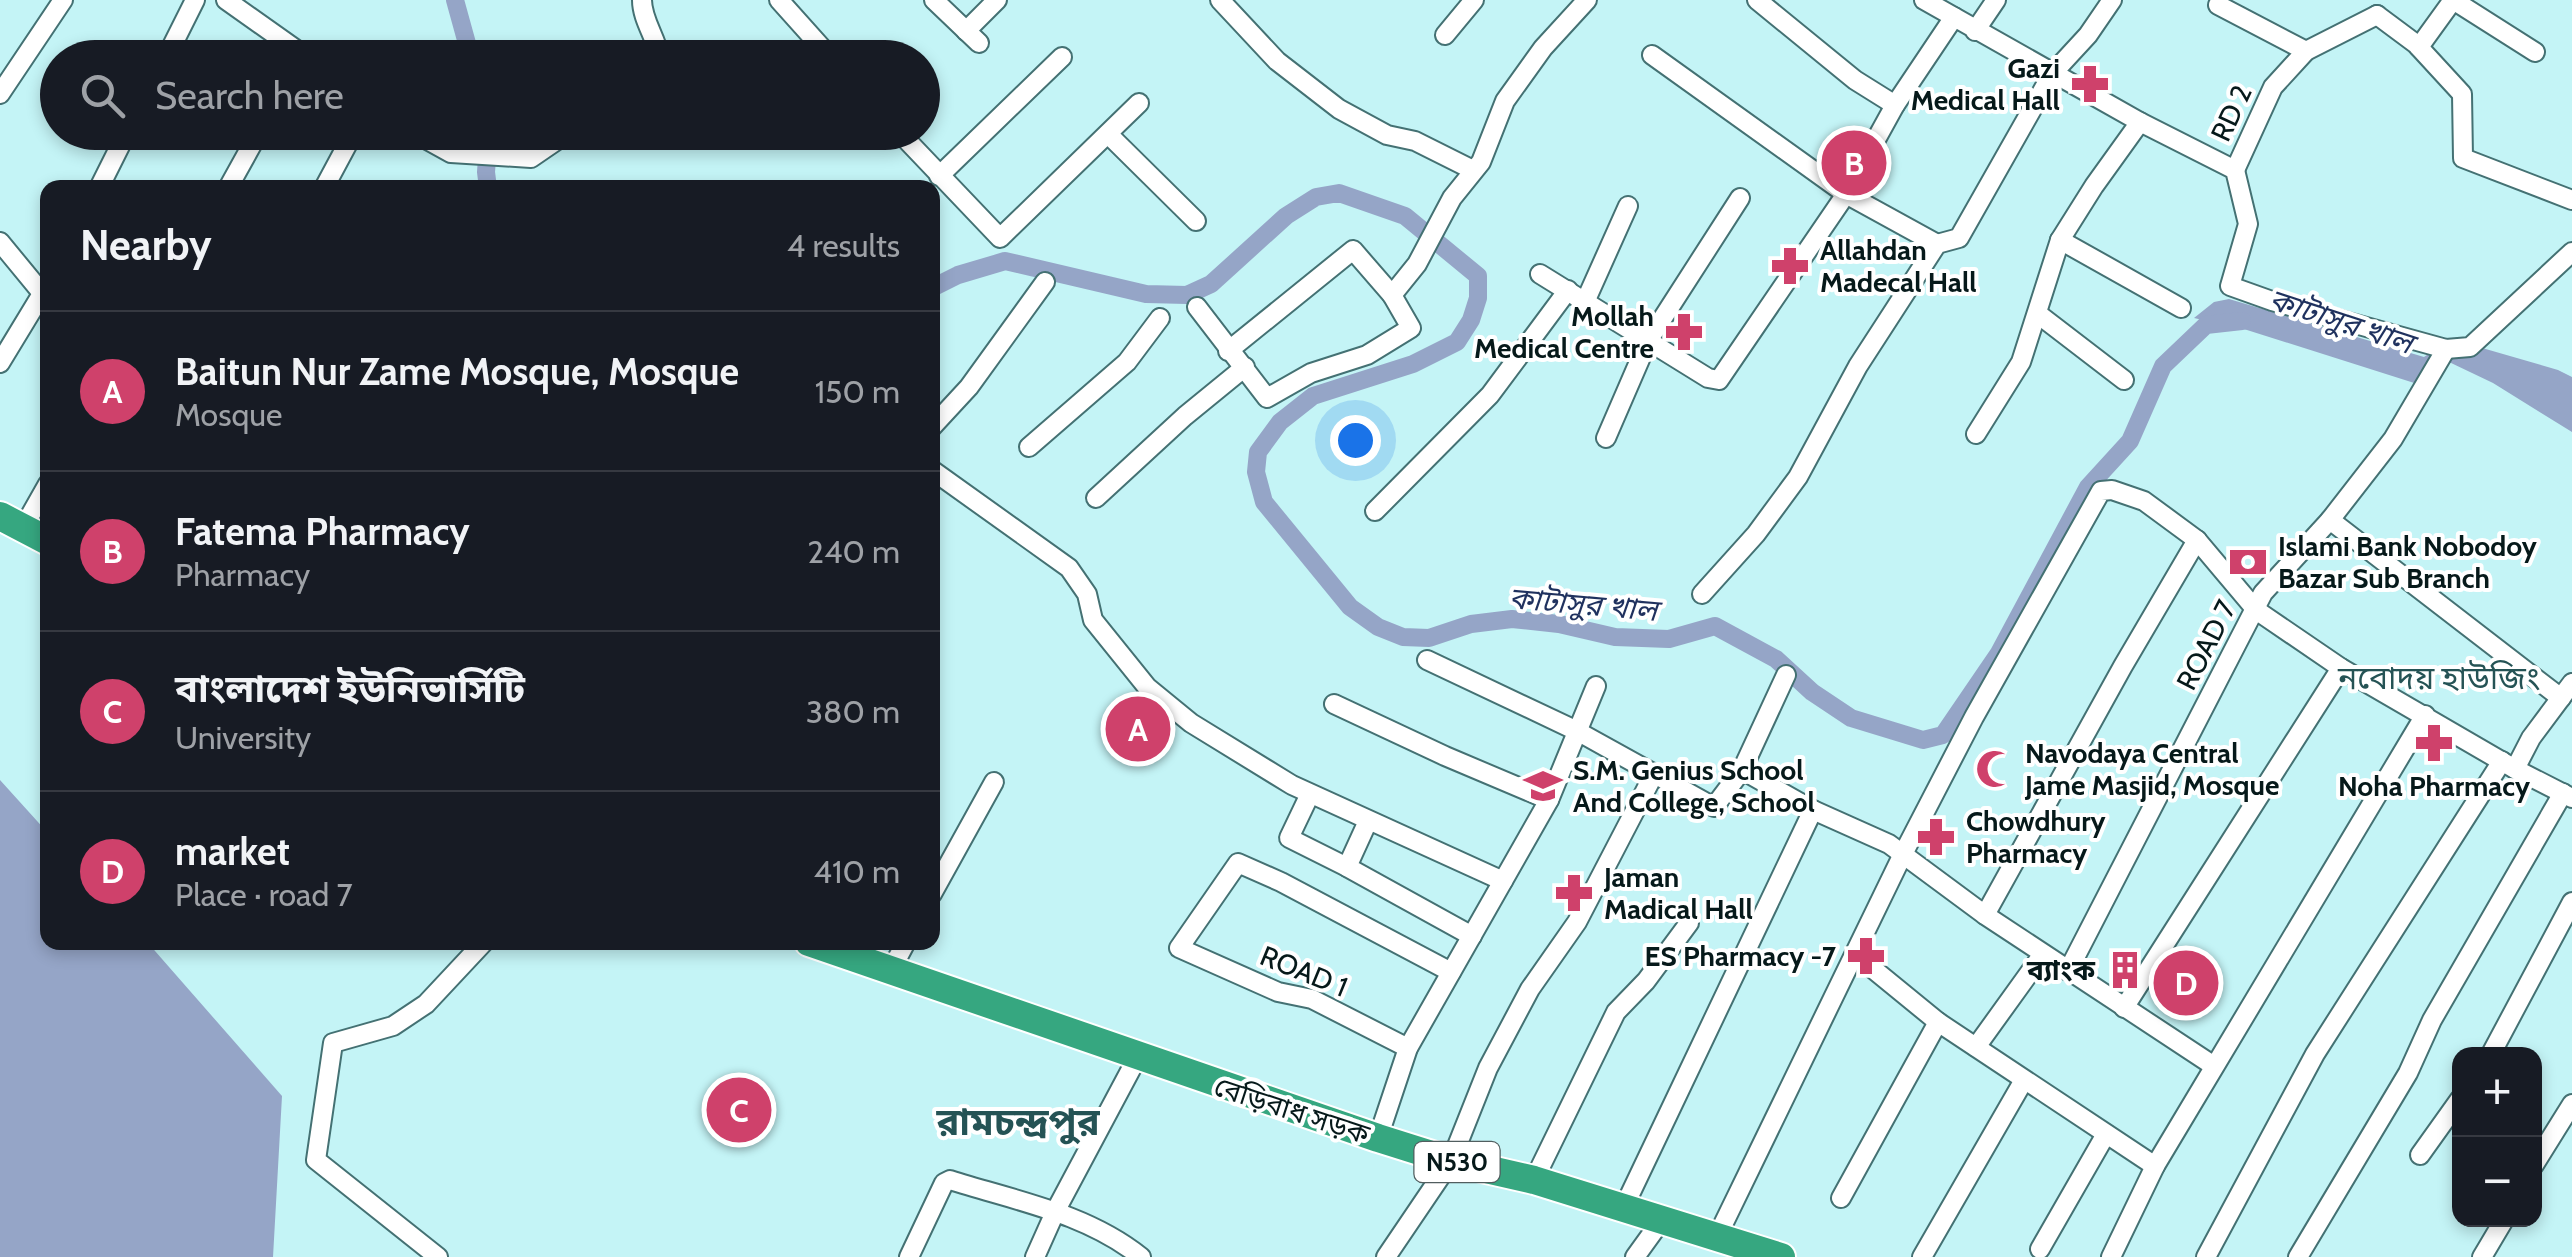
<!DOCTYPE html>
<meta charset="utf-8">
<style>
:root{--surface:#171b24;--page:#242831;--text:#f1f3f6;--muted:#9ea1a6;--line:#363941;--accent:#cf416b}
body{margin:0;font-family:Cabin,"Noto Sans Bengali",sans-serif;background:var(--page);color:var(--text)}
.controls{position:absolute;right:30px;bottom:30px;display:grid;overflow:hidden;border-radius:20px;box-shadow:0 5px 15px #0003}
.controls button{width:90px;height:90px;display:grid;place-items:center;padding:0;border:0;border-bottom:2px solid var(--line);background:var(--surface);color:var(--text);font:50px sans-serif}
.you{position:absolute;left:1355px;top:440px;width:35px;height:35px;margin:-25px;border:8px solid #fff;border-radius:50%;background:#1a73e8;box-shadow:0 0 0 15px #1a73e833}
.badge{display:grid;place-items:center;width:65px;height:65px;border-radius:50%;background:var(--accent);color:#fff;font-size:32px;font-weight:700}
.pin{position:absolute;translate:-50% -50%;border:5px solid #fff;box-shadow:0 2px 10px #0006}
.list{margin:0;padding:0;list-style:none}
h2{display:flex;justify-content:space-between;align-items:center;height:130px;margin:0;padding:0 40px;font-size:42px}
h2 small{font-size:32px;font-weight:400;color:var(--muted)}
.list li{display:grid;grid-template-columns:65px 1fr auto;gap:30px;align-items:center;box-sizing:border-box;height:160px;padding:0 40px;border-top:2px solid var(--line)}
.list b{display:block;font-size:38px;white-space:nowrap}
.list p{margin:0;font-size:32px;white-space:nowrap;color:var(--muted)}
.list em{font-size:32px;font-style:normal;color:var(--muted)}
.icon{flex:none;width:55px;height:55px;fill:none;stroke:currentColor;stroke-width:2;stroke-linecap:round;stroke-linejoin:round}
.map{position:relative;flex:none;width:2572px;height:1257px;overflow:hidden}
.search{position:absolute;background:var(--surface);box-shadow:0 5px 15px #0003;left:40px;top:40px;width:900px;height:110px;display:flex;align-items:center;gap:25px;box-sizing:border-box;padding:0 35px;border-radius:55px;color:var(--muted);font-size:38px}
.panel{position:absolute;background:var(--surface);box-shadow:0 5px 15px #0003;left:40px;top:180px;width:900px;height:770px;border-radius:20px}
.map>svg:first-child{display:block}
</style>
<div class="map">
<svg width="2572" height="1257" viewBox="0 0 2572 1257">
<rect width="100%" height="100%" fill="#c4f4f6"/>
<g fill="#95a5c7">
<polygon points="2229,299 2424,357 2451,339 2558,370 2572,377 2572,432 2493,383 2449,362 2430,388 2247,330 2194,318 2214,302"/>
<polygon points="0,780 47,832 48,942 148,943 282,1096 273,1257 0,1257"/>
</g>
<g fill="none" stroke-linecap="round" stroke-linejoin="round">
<g stroke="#95a5c7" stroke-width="18">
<polyline points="455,0 471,58"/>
<polyline points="488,188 486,172 489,132"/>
<polyline points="932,288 958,275 1005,261 1146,294 1187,295 1211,284 1286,216 1316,197 1339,193 1405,216 1478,276 1478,298 1471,320 1457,342 1413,364 1313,396 1280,422 1258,452 1256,472 1264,502 1350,607 1378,627 1403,637 1429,638 1471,624 1512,619 1559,624 1615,637 1669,639 1715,626 1776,659 1812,692 1851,718 1923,740 1943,735 1999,653 2088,487 2130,441 2163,366 2206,325 2242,321"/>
</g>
<g stroke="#447173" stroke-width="22">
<g id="minor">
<polyline points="226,0 308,58"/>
<path d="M642 0C642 20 656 37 660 58"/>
<polyline points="779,0 831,58"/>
<polyline points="934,0 979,43"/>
<polyline points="1220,0 1277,61 1339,109 1387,135 1415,141 1473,170"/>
<polyline points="1757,0 1855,80 1895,105"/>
<polyline points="1924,0 2140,122 2235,170 2248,224 2230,286 2272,301 2446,349 2470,347 2572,252"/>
<polyline points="2453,0 2535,52"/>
<polyline points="2218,5 2306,51"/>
<polyline points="2377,15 2416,44 2462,94 2463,158 2572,200"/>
<polyline points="966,31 997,0"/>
<polyline points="1975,31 1996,0"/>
<polyline points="1445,35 1474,0"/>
<polyline points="2419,47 2453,0"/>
<polyline points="1652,55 1846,194 1937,244"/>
<polyline points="166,58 195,0"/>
<polyline points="0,94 63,0"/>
<polyline points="413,132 451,153 531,158 569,132"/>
<polyline points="899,132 1000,238 1139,103"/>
<polyline points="1108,134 1196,221"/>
<polyline points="2235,170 2273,87 2306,51 2377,15"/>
<polyline points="939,176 1062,57"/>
<polyline points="99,188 127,132"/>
<polyline points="228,188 259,132"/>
<polyline points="324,188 354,132"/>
<polyline points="2060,240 2181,308"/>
<polyline points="0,242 42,293"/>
<polyline points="1540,274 1708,378 1719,380 1846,194 1895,105 1954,17"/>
<polyline points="1585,302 1628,206"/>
<polyline points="1197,307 1267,398 1311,373 1367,355 1411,328 1392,295 1417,264 1452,198 1481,162 1505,101 1543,48 1587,0"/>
<polyline points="2038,314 2124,380"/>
<polyline points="1228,351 1353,250 1392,295"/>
<polyline points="0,363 48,284"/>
<polyline points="932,427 969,387 1045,282"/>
<polyline points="1976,434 2021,362 2060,240 2094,186 2140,122"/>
<polyline points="1606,438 1648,341 1740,198"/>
<polyline points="1029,447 1127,362 1160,318"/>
<polyline points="932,470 1069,568 1087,594 1093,620 1147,687 1191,723 1292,785 1503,881"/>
<polyline points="1096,498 1185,416 1245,367"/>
<polyline points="1375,511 1490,395 1568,290"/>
<polyline points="2330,520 2561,698"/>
<polyline points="23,528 48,484"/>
<polyline points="1702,594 1756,534 1798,477 1858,366 1937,244 1959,238 2052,74 2088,35 2112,0"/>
<polyline points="1427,660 1577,731 1714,807 1742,770 1813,810 1889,844 1985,915 2214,1066"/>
<polyline points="1334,704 1445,756 1549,800"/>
<polyline points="2515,769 2531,738 2572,683"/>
<polyline points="1742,770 1786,675"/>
<polyline points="1310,794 1289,838 1347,867"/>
<polyline points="1368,821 1347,867 1472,936"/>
<polyline points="932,894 994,782"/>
<polyline points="1985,915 2123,666 2197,540"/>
<polyline points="1856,955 1938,1022 2155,1166"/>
<polyline points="891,970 906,942"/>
<polyline points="2068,971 2263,593 2330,520 2393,439 2446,349"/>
<polyline points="2124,1008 2341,668"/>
<polyline points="1976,1047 2043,954"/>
<polyline points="1408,1048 1312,999 1278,992 1179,948 1238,863 1281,882 1451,972"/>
<polyline points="2491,1054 2572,902"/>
<polyline points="1378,1138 1408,1048 1549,800 1596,686"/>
<polyline points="2420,1155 2460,1099"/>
<polyline points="2534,1165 2572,1104"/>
<polyline points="1534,1180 1616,1012 1646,981 1689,923"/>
<polyline points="1841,1198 1938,1022"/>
<polyline points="1623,1209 1813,810"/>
<polyline points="1716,1239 1903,854 1974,717 2101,491 2112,490 2144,501 2197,540 2256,610 2341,668 2515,769 2572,798"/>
<polyline points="2040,1249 2106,1134"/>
<polyline points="438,1257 316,1160 333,1043 393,1026 426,1004 484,942"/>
<path d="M909 1257 944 1183 950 1180C1016 1201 1086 1213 1141 1257"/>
<polyline points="1035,1257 1056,1210 1137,1058"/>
<polyline points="1386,1257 1451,1161 1488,1068 1530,989 1577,922 1654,774"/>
<polyline points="1635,1257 1661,1221"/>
<polyline points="1922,1257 2024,1080"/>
<polyline points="2111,1257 2155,1166 2425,715"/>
<polyline points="2206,1257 2315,1054 2502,761"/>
<polyline points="2298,1257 2408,1073 2432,1020 2563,793"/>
<polyline points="2482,1257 2504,1220"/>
</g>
</g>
<g stroke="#fff" stroke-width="32">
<g id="highway">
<polyline points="0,516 48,541"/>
<polyline points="809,942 1378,1138 1451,1161 1534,1180 1781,1257"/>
</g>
</g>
<use href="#minor" stroke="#fff" stroke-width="18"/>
<use href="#highway" stroke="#36a780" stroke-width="28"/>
</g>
<defs>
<g id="pharmacy-bare" transform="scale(3)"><path d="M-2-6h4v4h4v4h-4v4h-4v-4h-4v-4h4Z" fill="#cf416b" stroke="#fff" stroke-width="2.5" paint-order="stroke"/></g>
<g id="bank-bare" transform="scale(3)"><path d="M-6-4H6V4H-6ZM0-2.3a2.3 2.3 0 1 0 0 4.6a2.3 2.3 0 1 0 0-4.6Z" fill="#cf416b" stroke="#fff" stroke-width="2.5" paint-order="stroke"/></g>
<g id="mosque-bare" transform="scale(3)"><path d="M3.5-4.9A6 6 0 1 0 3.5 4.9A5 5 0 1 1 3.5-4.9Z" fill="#cf416b" stroke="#fff" stroke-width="2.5" paint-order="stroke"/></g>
<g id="school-bare" transform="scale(3)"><path d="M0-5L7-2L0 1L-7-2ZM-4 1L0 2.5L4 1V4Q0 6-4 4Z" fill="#cf416b" stroke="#fff" stroke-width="2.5" paint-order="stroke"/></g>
<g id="building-bare" transform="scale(3)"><path d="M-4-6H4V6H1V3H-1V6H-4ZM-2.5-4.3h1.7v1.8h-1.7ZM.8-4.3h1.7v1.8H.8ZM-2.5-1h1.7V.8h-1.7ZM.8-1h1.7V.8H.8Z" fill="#cf416b" stroke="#fff" stroke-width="2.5" paint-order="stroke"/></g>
</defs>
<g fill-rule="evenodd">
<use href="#pharmacy-bare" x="2090" y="84"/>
<use href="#pharmacy-bare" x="1790" y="266"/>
<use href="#pharmacy-bare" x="1684" y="332"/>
<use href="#bank-bare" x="2248" y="562"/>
<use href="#pharmacy-bare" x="2434" y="743"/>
<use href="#mosque-bare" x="1995" y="769"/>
<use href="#school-bare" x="1543" y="786"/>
<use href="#pharmacy-bare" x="1936" y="837"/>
<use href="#pharmacy-bare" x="1574" y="893"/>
<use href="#pharmacy-bare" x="1866" y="956"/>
<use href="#building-bare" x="2125" y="970"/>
</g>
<g text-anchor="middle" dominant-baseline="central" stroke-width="8" stroke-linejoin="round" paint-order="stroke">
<rect fill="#fff" stroke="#515e5f" stroke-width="2.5" x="1414.5" y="1142" width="85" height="40" rx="8"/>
<g font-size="25" font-weight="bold" fill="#06191a">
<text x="1457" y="1162">N530</text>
</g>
<g font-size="28" font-weight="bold" fill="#06191a" stroke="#fff" text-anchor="start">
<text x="2060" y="68" text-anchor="end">Gazi<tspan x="2060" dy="32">Medical Hall</tspan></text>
<text x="1820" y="250">Allahdan<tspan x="1820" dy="32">Madecal Hall</tspan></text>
<text x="1654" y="316" text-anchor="end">Mollah<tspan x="1654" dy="32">Medical Centre</tspan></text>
<text x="2278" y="546">Islami Bank Nobodoy<tspan x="2278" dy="32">Bazar Sub Branch</tspan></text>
<text x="2025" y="753">Navodaya Central<tspan x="2025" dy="32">Jame Masjid, Mosque</tspan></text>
<text x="1573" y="770">S.M. Genius School<tspan x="1573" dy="32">And College, School</tspan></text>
<text x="2434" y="786" text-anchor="middle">Noha Pharmacy</text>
<text x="1966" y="821">Chowdhury<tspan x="1966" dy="32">Pharmacy</tspan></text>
<text x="1604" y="877">Jaman<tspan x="1604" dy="32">Madical Hall</tspan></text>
<text x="1836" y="956" text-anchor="end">ES Pharmacy -7</text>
<text x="2095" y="970" text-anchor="end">ব্যাংক</text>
</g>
<g font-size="28" fill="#06191a" stroke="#fff">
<text transform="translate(2231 113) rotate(-65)">RD 2</text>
<text transform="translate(2206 645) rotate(-63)">ROAD 7</text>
<text transform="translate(1304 971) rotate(22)">ROAD 1</text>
<text transform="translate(1292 1110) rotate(18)">বেড়িবাধ সড়ক</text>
</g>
<g font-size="30" font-style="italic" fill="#1f315e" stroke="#fff">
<text transform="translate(2341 321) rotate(18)">কাটাসুর খাল</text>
<text transform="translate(1583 604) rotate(5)">কাটাসুর খাল</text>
</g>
<g font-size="32" fill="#255355" stroke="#fff">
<text x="2439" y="677">নবোদয় হাউজিং</text>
</g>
<g font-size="38" font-weight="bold" fill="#255355" stroke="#fff">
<text x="1018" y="1121">রামচন্দ্রপুর</text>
</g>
</g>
</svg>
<div class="controls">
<button>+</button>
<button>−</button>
</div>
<div class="you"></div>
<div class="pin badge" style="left:1138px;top:729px">A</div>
<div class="pin badge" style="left:1854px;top:163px">B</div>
<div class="pin badge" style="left:739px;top:1110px">C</div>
<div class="pin badge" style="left:2186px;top:983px">D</div>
<div class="search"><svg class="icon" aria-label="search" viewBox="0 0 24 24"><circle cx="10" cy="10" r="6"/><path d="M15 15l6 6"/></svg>Search here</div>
<section class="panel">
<h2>Nearby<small>4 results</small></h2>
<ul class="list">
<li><span class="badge">A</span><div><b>Baitun Nur Zame Mosque, Mosque</b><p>Mosque</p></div><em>150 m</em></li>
<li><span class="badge">B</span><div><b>Fatema Pharmacy</b><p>Pharmacy</p></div><em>240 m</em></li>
<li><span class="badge">C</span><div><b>বাংলাদেশ ইউনিভার্সিটি</b><p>University</p></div><em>380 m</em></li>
<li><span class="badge">D</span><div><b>market</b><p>Place · road 7</p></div><em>410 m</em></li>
</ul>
</section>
</div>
